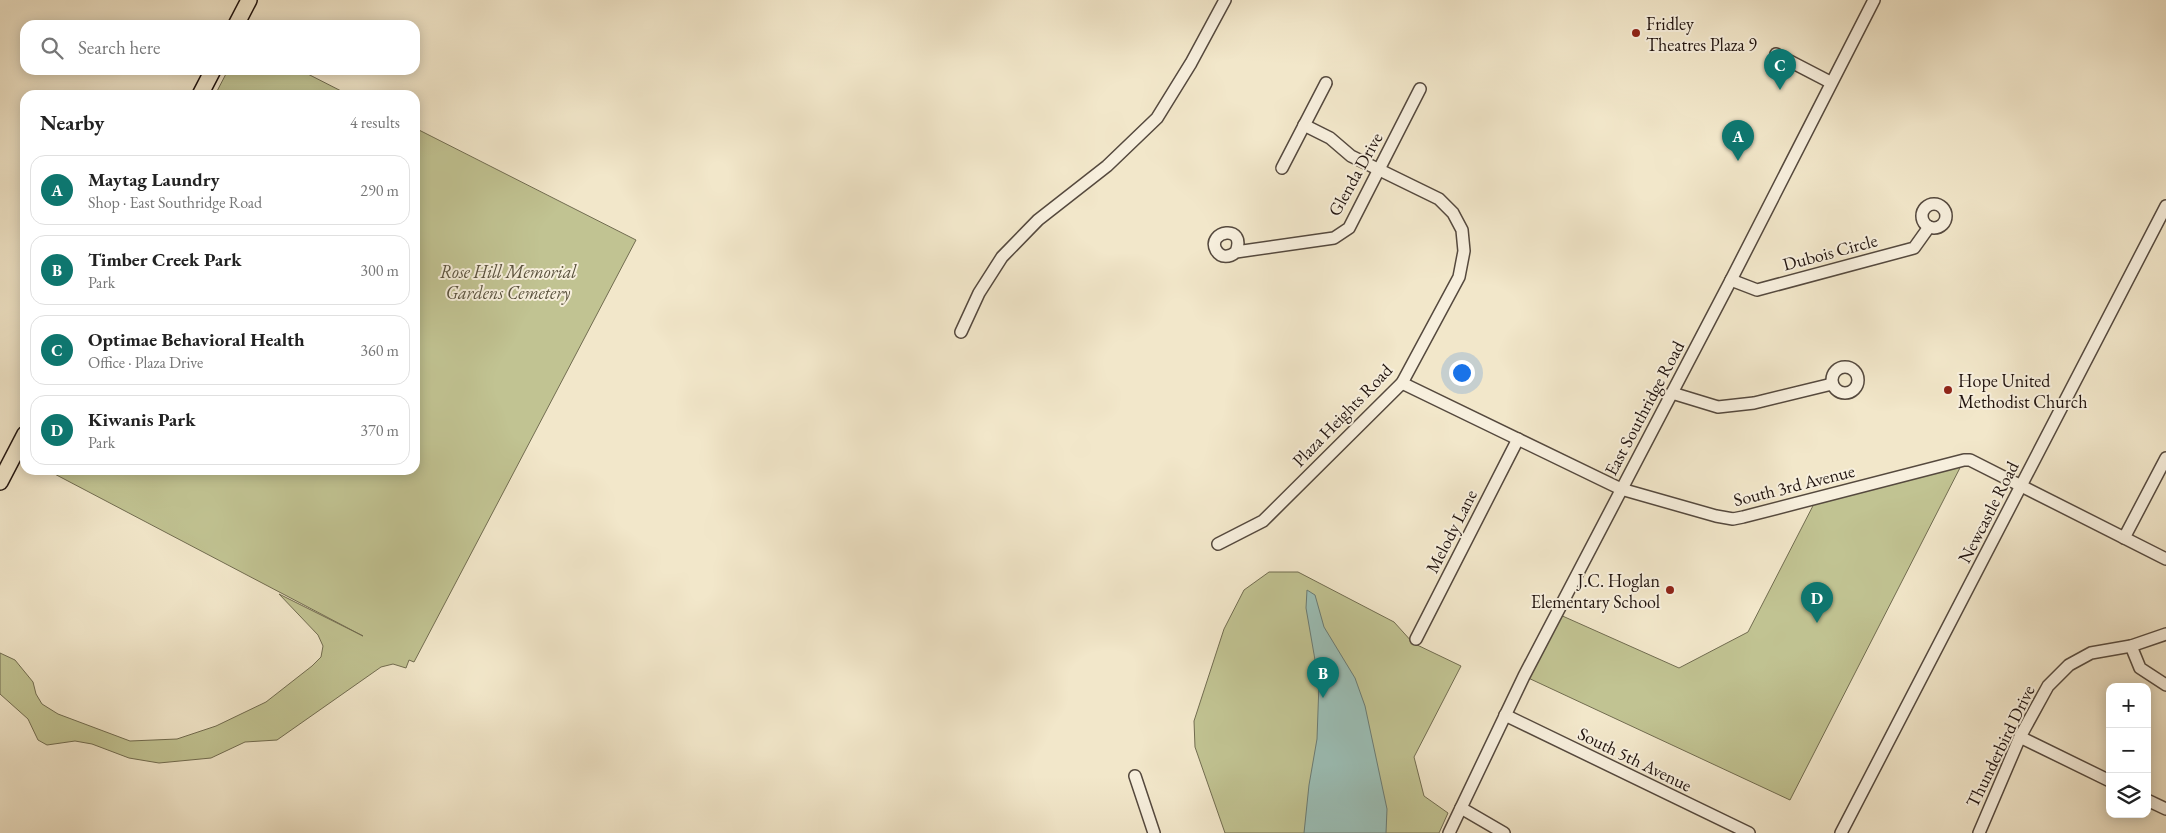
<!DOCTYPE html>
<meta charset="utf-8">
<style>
:root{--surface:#fff;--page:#f2f2f2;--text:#222;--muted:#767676;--line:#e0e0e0;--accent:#0f766e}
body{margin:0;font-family:"EB Garamond",serif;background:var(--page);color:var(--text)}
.controls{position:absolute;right:15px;bottom:15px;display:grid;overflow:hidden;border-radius:10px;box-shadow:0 2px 12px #0003}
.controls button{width:45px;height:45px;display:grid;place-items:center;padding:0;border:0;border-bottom:1px solid var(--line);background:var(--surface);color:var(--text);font:25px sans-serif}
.you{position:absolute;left:1461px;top:372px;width:18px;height:18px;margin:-12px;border:4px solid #fff;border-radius:50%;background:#1a73e8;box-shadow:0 0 0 8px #1a73e833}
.badge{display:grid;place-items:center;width:32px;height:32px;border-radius:50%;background:var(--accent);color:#fff;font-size:16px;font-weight:700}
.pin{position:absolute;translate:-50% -41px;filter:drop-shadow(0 1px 2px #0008)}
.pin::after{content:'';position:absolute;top:26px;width:18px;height:15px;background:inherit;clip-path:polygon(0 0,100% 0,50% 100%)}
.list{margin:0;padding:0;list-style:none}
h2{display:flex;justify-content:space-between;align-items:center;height:65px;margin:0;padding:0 20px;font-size:21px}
h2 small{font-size:16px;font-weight:400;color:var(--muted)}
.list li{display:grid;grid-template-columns:32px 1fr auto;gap:15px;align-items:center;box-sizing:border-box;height:70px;margin:0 10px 10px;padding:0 10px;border:1px solid var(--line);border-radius:15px}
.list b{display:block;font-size:19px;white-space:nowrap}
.list p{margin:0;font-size:16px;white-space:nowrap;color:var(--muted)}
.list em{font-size:16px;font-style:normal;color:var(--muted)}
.icon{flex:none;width:28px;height:28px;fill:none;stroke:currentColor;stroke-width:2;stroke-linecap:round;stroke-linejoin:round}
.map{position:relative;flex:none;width:2166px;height:833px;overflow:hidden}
.search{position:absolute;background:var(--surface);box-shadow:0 2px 12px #0003;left:20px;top:20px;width:400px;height:55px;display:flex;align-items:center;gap:12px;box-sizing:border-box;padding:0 18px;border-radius:15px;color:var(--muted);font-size:19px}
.panel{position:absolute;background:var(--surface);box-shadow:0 2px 12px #0003;left:20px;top:90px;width:400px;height:385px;border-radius:15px}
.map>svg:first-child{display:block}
</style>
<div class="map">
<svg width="2166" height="833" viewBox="0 0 2166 833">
<rect width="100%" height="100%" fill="#f2e7ca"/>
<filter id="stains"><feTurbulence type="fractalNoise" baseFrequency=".004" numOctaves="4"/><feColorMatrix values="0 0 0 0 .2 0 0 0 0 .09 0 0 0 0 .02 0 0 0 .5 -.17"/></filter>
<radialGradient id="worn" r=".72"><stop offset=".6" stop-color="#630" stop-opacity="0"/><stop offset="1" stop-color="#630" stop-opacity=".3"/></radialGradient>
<g fill="#c1c392" stroke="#716c50">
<polygon points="228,70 300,70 349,95 215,95"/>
<polygon points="415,128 636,240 414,662 409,660 406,668 393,664 381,667 277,740 245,742 211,758 159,763 129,758 92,744 75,741 47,745 38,740 28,719 0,694 0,653 15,660 33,682 36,694 42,704 58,714 130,741 177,739 216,726 266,702 312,666 321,657 323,646 318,635 279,594 363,636 47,470 415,470"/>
<polygon points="1964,460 1790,800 1524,676 1558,614 1679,668 1748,632 1817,498"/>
<polygon points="1269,572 1298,572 1394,622 1413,643 1461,666 1414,757 1424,796 1448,813 1439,833 1225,833 1195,747 1194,721 1224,629 1244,590"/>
</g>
<polygon fill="#9bbfb7" stroke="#6a7b74" points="1307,590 1315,595 1324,627 1355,678 1365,706 1387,809 1386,833 1304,833 1309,785 1317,739 1319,683 1306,608"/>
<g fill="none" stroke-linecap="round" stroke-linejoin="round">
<g stroke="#55493e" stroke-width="14">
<g id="minor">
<polyline points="1776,54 1830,82"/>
<polyline points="1282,168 1326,83"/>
<circle cx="1934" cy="216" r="12"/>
<path d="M1236 252C1247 223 1206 231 1216 250 1221 259 1230 257 1236 252L1334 238 1349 228 1420 89"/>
<polyline points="1731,280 1757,290 1914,248 1929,227"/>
<polyline points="961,332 979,293 1002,257 1038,220 1107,166 1157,118 1191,63 1225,0"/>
<circle cx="1845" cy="380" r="13"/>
<polyline points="1402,383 1621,489 1716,516 1733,519 1743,517 1964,460 1970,460 2166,559"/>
<polyline points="1672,393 1718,407 1754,403 1832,384"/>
<polyline points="2124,538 2166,458"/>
<polyline points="1218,544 1263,521 1402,383 1459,277 1464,251 1462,230 1453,213 1439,199 1351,156 1330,138 1304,125"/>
<polyline points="1416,639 1518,439"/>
<polyline points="2131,646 2140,668 2166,685"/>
<polyline points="1505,715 1749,833"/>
<polyline points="2020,737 2110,781"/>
<polyline points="1135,776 1154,833"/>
<polyline points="2147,800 2166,809"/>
<polyline points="1461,808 1504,833"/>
<polyline points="1449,833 1524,676 1731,280 1874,0"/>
<polyline points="1841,833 2166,206"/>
<polyline points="1979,833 2020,737 2048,686 2069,665 2091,653 2131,646 2166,634"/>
</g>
</g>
<g stroke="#21140f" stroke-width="18">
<g id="major">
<polyline points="236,25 249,0"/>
<polyline points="200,95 213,70"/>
<polyline points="0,482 25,434"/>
</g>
</g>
<use href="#minor" stroke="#f7efdd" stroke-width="11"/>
<use href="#major" stroke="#f2e7ca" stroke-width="15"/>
</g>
<g fill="#8f2418" stroke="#f7efdd" stroke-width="2">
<circle cx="1636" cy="33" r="5"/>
<circle cx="1948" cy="390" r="5"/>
<circle cx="1670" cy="590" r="5"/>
</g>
<g text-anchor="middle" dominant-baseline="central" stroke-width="4" stroke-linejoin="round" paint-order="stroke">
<g font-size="18" fill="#21140f" stroke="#f7efdd" text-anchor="start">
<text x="1646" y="23">Fridley<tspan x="1646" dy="21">Theatres Plaza 9</tspan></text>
<text x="1958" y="380">Hope United<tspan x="1958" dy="21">Methodist Church</tspan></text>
<text x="1660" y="580" text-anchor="end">J.C. Hoglan<tspan x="1660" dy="21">Elementary School</tspan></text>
</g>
<g font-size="18" fill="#21140f" stroke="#f7efdd">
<text transform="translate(1355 174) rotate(-61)">Glenda Drive</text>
<text transform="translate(1830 252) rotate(-15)">Dubois Circle</text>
<text transform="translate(1644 408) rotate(-62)">East Southridge Road</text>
<text transform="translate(1342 415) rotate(-46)">Plaza Heights Road</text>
<text transform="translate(1794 485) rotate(-14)">South 3rd Avenue</text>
<text transform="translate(1988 512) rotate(-63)">Newcastle Road</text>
<text transform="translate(1451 531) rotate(-63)">Melody Lane</text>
<text transform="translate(2000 746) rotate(-64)">Thunderbird Drive</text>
<text transform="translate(1635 759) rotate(26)">South 5th Avenue</text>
</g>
<g font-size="18" font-style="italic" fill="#59513d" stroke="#f7efdd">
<text x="508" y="271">Rose Hill Memorial<tspan x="508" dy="21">Gardens Cemetery</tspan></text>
</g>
</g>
<rect width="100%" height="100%" filter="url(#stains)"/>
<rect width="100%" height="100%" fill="url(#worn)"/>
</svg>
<div class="controls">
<button>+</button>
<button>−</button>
<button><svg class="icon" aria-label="layers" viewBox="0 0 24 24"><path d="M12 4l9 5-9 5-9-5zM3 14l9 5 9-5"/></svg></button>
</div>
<div class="you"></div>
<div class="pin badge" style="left:1738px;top:161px">A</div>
<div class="pin badge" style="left:1323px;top:698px">B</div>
<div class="pin badge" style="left:1780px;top:90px">C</div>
<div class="pin badge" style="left:1817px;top:623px">D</div>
<div class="search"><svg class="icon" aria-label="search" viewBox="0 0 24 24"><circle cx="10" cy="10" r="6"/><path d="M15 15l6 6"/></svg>Search here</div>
<section class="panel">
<h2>Nearby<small>4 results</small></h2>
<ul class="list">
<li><span class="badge">A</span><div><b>Maytag Laundry</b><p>Shop · East Southridge Road</p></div><em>290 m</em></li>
<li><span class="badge">B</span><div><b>Timber Creek Park</b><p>Park</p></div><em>300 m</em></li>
<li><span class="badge">C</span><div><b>Optimae Behavioral Health</b><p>Office · Plaza Drive</p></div><em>360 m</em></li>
<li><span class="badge">D</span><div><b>Kiwanis Park</b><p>Park</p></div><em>370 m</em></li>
</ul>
</section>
</div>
